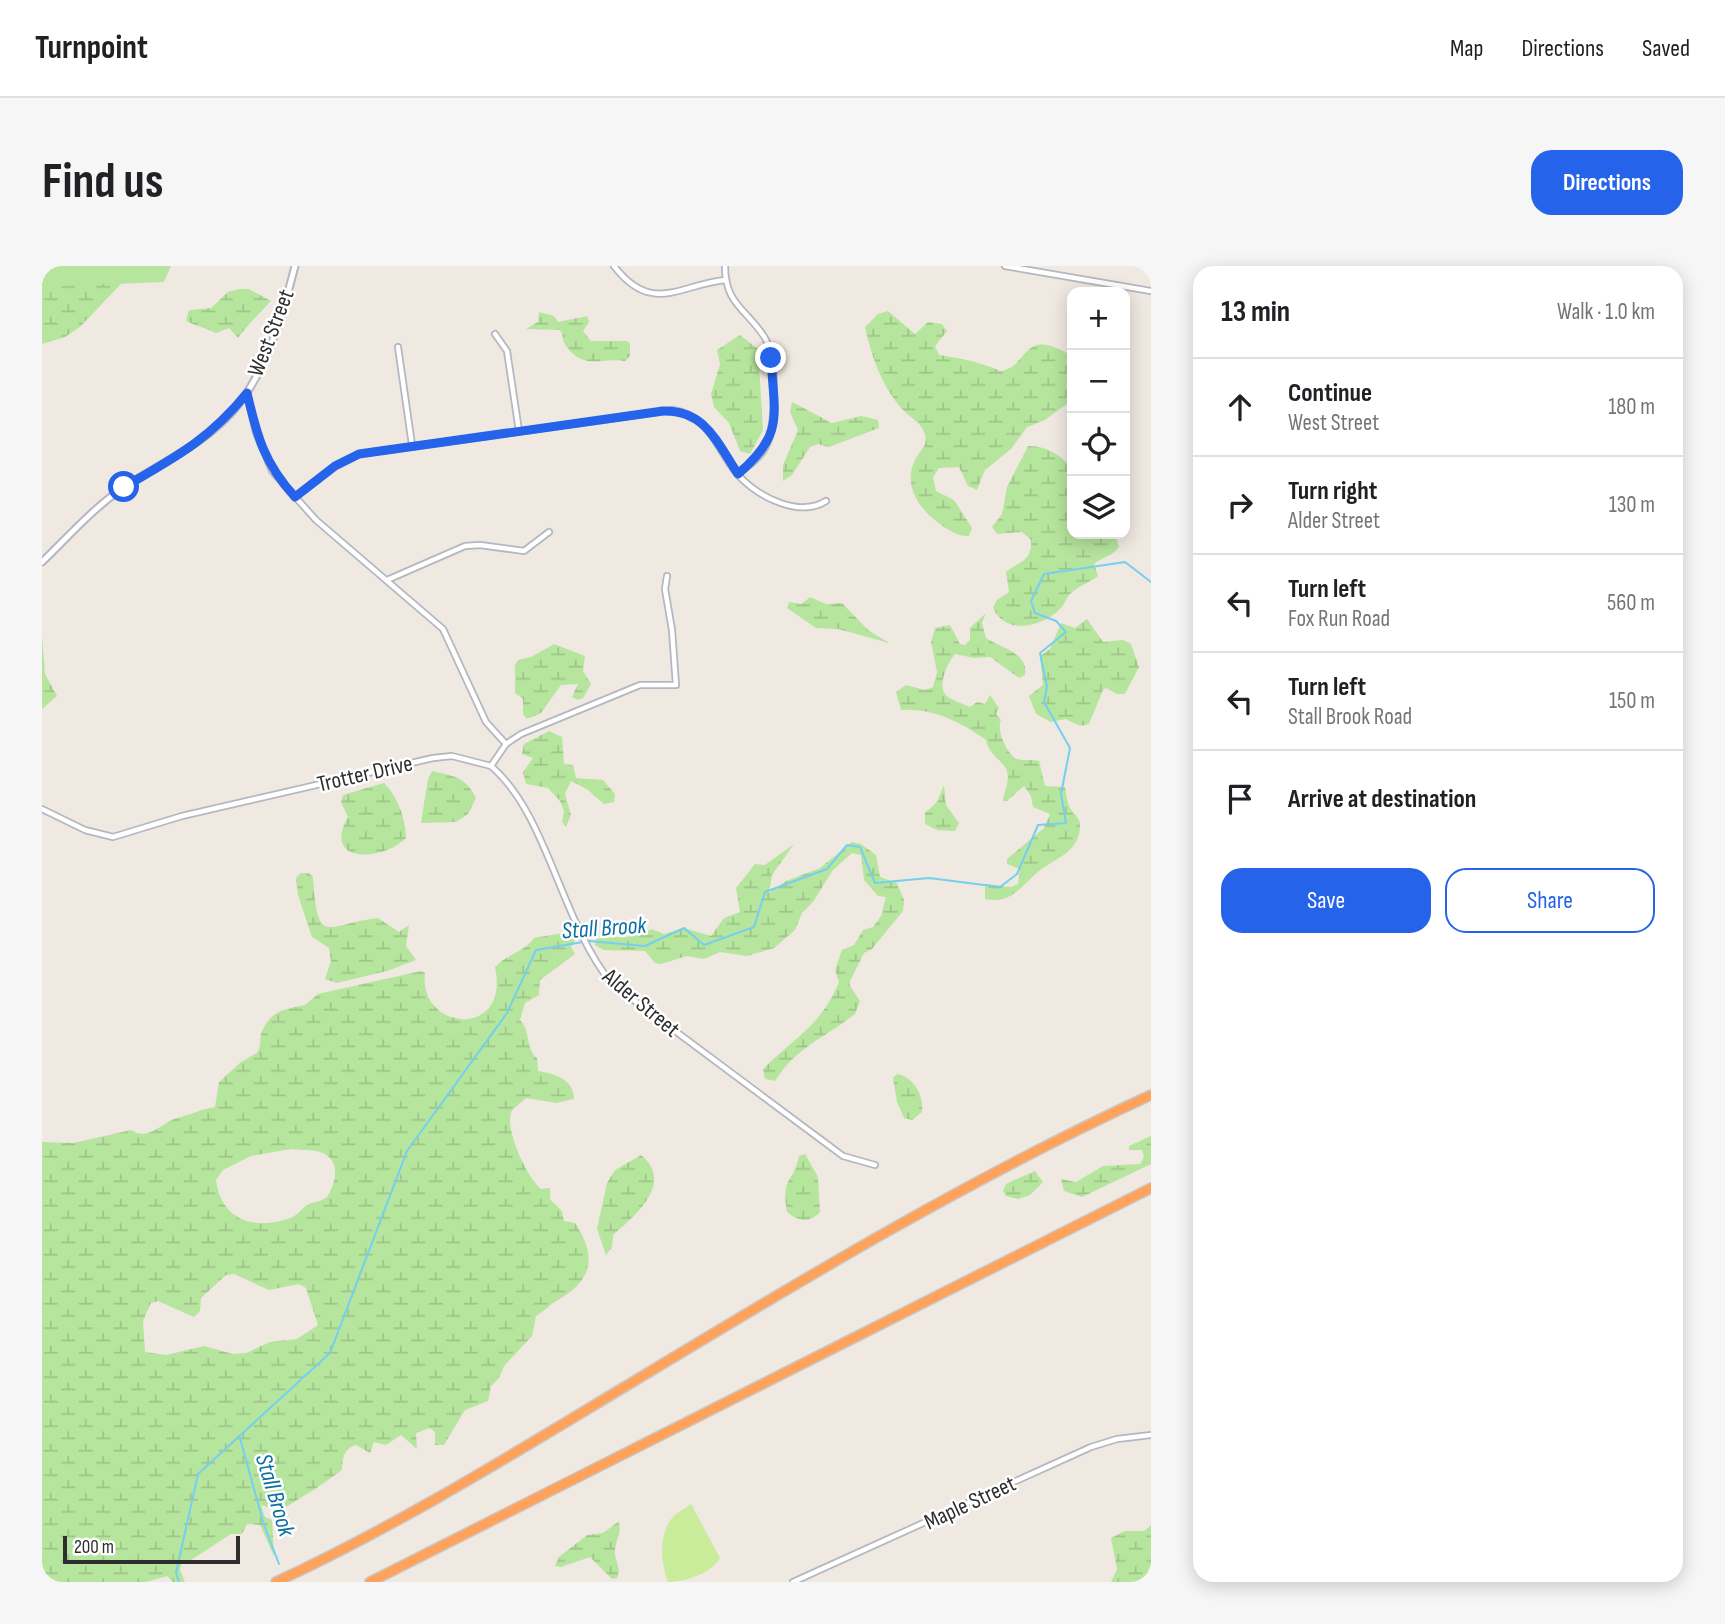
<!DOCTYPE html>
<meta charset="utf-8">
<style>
:root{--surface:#fff;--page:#f6f6f6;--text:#202124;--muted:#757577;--line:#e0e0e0;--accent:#2563eb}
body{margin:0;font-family:"Sofia Sans Condensed",sans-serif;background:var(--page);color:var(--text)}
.controls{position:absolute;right:21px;top:21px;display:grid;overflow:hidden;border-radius:14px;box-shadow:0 4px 18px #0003}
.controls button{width:63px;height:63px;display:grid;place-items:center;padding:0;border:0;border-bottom:2px solid var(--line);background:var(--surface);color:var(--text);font:35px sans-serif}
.scale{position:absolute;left:21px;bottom:18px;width:177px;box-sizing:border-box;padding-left:7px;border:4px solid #2e2e2e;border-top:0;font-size:19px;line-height:24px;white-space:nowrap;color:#2e2e2e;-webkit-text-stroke:5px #fff;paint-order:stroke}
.stop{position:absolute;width:21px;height:21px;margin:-16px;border:5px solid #2563eb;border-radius:50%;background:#fff}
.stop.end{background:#2563eb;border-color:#fff;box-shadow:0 2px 7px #0008}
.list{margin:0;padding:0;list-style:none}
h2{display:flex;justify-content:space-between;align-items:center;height:91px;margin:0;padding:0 28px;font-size:30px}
h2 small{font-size:23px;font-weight:400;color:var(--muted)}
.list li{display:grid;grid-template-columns:46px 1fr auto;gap:21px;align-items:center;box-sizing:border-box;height:98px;padding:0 28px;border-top:2px solid var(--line)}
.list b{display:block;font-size:26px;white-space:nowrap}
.list p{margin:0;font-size:23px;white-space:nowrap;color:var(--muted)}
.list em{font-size:23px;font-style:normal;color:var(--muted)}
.actions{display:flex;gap:14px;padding:21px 28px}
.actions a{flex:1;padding:16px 0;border:2px solid var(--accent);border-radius:21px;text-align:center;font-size:24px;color:var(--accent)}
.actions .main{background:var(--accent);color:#fff}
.icon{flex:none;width:38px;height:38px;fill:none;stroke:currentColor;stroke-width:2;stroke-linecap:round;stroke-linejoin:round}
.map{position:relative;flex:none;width:1109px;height:1316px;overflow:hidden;border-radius:21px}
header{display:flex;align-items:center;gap:42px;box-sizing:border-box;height:98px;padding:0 35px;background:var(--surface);border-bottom:2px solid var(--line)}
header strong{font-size:33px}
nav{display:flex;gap:38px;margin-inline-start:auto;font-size:24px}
.intro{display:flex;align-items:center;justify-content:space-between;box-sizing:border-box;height:168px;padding:0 42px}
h1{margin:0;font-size:49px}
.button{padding:18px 32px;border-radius:21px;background:var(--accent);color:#fff;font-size:24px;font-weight:700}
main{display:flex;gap:42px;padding:0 42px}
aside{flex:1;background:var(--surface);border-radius:21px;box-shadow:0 4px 18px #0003}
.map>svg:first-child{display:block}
</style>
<header>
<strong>Turnpoint</strong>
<nav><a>Map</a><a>Directions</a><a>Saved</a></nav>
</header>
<div class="intro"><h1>Find us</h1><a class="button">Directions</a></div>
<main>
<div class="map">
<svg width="1109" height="1316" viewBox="0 0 1109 1316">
<defs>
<pattern id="wetland-marsh" width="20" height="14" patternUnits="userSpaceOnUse" patternTransform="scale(1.75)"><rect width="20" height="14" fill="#b6e59e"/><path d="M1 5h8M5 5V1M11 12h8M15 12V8" fill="none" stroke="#9dc588"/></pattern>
</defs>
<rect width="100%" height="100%" fill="#efe9e1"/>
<g fill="url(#wetland-marsh)" fill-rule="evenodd">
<polygon points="0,0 96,0 38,61 23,71 0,78"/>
<path d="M197 23H207L229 35C218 47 206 58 196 72L187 62 174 67C164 62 154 60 144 55L147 44 169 42 186 26Z"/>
<path d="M846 45 873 68 886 56 900 58 905 65 893 80 897 89C917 92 939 96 958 105 987 102 979 58 1030 90V134L1003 154 985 161 969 183 943 204 935 224 926 220 917 201 897 202 891 211 894 225 912 234 930 262 927 270C916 271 903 262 894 255 876 241 861 219 873 194 878 183 888 180 882 166 878 155 867 151 860 143 839 119 830 91 823 61L836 48Z"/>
<path d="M497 46 512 50 516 56 545 50 547 56 541 65 549 75H585L588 78V90L583 95C560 91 542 105 524 80 520 75 522 70 518 64L484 63 496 56Z"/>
<polygon points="698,69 716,83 721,164 708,188 698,185 687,157 672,141 669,128 678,98 675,84"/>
<polygon points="750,136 790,157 819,150 836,154 837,162 787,181 776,178 768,181 750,209 741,215 741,199 756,164 748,146"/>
<path d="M986 180C1003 179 1019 189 1030 202V268H1073L1077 281C1071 290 1060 291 1052 298L1056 310C1047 317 1034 321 1027 329 1024 333 1022 339 1018 343 1000 361 964 370 951 342L955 334 967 326 964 306C976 296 991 295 989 274L980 266 955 268 950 261 960 248 965 221Z"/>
<polygon points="768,331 784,338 800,337 826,364 847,377 796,363 774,362 745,342 747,336 760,338"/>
<path d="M944 347 940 357 944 372C959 382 987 387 983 409L977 412 948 391 932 392 913 388C906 396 893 422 906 431 912 435 921 438 928 441L935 436 943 438 948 429 957 442 954 448 959 454C954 463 965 489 975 493 982 495 990 493 997 495L1003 520 1023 521C1024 528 1025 536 1028 542 1032 549 1039 552 1038 561 1036 587 1015 591 997 605 980 619 969 639 943 633V618L969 621 976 618 978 603 965 598V593L1002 562 1008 548 991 541 989 530 982 520 965 535H961C962 525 970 511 963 501 955 490 947 488 944 474 919 456 890 442 859 444L854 426 864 419 883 424 891 421 895 406 889 376 893 362 908 359 918 378 923 379 928 374V362Z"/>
<polygon points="1045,353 1061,376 1081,374 1089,378 1097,401 1083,428 1075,428 1064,422 1061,424 1047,458 1039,460 1023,453 1009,456 994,448 987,430 1001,419 998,390 1008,383 1019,357 1033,362"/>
<polygon points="0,369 3,408 15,430 0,443"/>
<polygon points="512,378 543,390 541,405 549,418 541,432 536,434 530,431 536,418 519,419 499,447 485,453 481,448 481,433 473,427 473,399 476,394 489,391"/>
<polygon points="507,465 520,471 522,498 531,499 534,512 561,514 573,528 572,536 562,538 546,524 529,515 523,528 529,549 524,561 520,556 522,545 518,535 506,522 484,518 481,506 491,492 480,488 482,478"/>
<path d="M390 505C412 510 424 511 434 532L426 548 414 556 379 557 386 513Z"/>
<path d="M342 517C355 529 364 554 364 572 342 595 279 599 306 551L299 536 301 529Z"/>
<polygon points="902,519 904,539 917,557 913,565 895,564 883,558 883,547 895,536"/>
<path d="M810 576 819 578 834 589 838 611 855 617 862 634 861 645 830 683 822 687 808 715V720L818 735 813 748C783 772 755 780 733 815L723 813 721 803C753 771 779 760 797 716L793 704 800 684 812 679 821 664 831 661 839 650 844 631 836 630 822 614 819 589 810 587 791 604 771 636 760 647 753 664 732 682 705 690 678 686 662 693 645 690 619 698 613 697 603 685 562 684 553 679 554 673C578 669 586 675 610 663L622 668 642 662 669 670 682 652 698 646 694 622 713 598 723 599 752 578 730 609 727 627 744 615 778 602Z"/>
<path d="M259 607H267L271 611C276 683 283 658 336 652L357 666 367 659 364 680 374 694 345 705 295 717 283 713 289 695 287 682 270 671 256 629 254 612Z"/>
<path d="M521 667 533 674 529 681 533 688 498 714 497 729 483 737 478 754C489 765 483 782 495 792L496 805C513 808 532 813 532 833L514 837 484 832C480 837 471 841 469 847 463 864 485 912 499 923L508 922V933L520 945 522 955 533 957C555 990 551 1014 516 1034 508 1038 503 1045 494 1050L490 1070 462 1100 457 1112 449 1120 446 1135 423 1144 402 1179H393V1166L388 1162 374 1167 375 1183 359 1169 344 1179 332 1176 328 1187 314 1179C301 1183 301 1192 300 1204 279 1220 259 1232 237 1245L219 1239 223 1251 230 1254 232 1290 218 1259 205 1258 200 1268H189L149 1294 140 1296 138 1304 143 1316H131L125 1310 104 1316H0V876L31 877 89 864C107 876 120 856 135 852 148 849 159 843 173 841L177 816 199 796 215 787C220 779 217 773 220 765 230 743 245 743 263 739L276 728 379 705 383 707C376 765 469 774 453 701 465 688 481 687 492 672ZM249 883C258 885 270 883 278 886 300 893 294 917 285 931 279 936 272 935 265 939 259 943 255 950 248 952 212 965 179 954 174 914L181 904 209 890ZM192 1008 227 1024 257 1018 264 1022 276 1059 255 1073 228 1076 204 1087 191 1088 162 1080 124 1089 103 1086 101 1055 109 1037 116 1035 152 1051 158 1045 159 1032 184 1009Z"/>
<path d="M855 808C872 811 882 830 880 846L870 854 862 852 855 836 851 812Z"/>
<polygon points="1109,870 1109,898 1040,931 1022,925 1019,913 1034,916 1061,900 1098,898 1102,891 1100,884 1087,884 1087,880"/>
<path d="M763 888 776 911 778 946C768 957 757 956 745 946 739 909 751 919 757 890Z"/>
<path d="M599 889C633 917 593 950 571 969L570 981 564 989 555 963 565 917 573 904Z"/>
<polygon points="993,905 1001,916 988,929 976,933 964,930 961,925 964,918"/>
<path d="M577 1255C580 1268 574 1273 573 1284 572 1295 580 1301 575 1312L570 1313 548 1291 519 1301 513 1300 517 1291 545 1269 561 1267Z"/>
<polygon points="1109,1259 1109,1316 1069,1316 1075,1303 1069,1272 1083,1265 1102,1265"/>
</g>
<polygon fill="#b6e59e" points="0,0 129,0 122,16 0,21"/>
<path fill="#c9ec9a" d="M649 1238 678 1292C670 1307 643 1316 626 1316 619 1297 616 1268 631 1251 635 1246 644 1242 649 1238Z"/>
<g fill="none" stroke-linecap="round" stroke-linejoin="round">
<g stroke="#75cff0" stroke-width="2">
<polyline points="547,675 603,680 642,662 662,679 712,661 723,626 785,603 805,579 818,581 833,617 887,612 958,621 975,608 996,559 1024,557 1019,528 1028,482 1002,436 1005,421 998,387 1024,366 1014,355 993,347 989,335 1002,308 1083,296 1109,316"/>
<polyline points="198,1172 222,1259 237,1298"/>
<polyline points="137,1316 134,1307 156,1208 288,1087 365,885 465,747 494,684 541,676"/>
</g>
<g stroke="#b4b7c1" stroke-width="8">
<g id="minor">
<path d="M572 0C610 49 637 19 683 14"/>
<path d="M683 0C683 39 705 43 723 72 735 93 735 162 723 182 717 193 705 201 696 208"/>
<polyline points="963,0 1109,25"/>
<polyline points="453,68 465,85 477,165"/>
<polyline points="356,81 370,179"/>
<polyline points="205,127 214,167 230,205 274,254 401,363 444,456 464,478"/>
<path d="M253 231 293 200 317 188 631 144C669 149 675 186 697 210 717 231 757 252 784 235"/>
<polyline points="345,314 423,280 438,279 482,285 507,266"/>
<path d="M449 500C506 549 518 654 570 718L801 890 833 899"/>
<polyline points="0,543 43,564 71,571 140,550 391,492 410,490 449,500 464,478 479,468 598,419 634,419 630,364 623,323 625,310"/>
<polyline points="751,1316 1049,1181 1075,1173 1109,1169"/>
</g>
</g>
<g stroke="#b4b7c1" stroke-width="9">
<path id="tertiary" d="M0 296C27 270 53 240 84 220 128 191 177 172 206 125 230 87 242 43 253 0"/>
</g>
<g stroke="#c9c9c9" stroke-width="12">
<g id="motorway">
<path d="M234 1316C361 1257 479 1183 599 1111 766 1010 931 911 1109 829"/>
<polyline points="328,1316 1109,922"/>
</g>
</g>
<use href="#minor" stroke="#fff" stroke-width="4.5"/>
<use href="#tertiary" stroke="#fff" stroke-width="5"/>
<use href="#motorway" stroke="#ffa35c" stroke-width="9"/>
</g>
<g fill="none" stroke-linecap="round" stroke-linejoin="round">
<path stroke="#2563eb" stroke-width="9" d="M82 221C132 192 167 174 205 127 215 170 222 197 253 231L293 200 317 188 621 145C664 144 675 177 696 208 743 168 732 149 729 92"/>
</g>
<g text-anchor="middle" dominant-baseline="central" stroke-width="5" stroke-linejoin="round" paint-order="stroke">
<g font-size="23" fill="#2e2e2e" stroke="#fff">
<text transform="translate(229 67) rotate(-69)">West Street</text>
<text transform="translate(323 508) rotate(-13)">Trotter Drive</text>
<text transform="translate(599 737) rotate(40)">Alder Street</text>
<text transform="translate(928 1237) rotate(-25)">Maple Street</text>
</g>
<g font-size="24" font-style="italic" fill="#0d6fa3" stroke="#fff">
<text transform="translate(562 662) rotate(-4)">Stall Brook</text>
<text transform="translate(233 1229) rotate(73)">Stall Brook</text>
</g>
</g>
</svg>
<div class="controls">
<button>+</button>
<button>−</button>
<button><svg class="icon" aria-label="locate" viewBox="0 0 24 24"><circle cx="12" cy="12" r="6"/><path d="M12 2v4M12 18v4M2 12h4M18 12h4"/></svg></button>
<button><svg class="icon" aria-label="layers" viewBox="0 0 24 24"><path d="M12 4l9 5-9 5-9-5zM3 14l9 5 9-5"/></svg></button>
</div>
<div class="scale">200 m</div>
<div class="stop" style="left:82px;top:221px"></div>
<div class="stop end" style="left:729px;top:92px"></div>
</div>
<aside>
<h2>13 min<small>Walk · 1.0 km</small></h2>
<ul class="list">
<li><svg class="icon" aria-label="ahead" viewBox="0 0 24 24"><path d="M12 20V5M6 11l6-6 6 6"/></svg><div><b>Continue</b><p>West Street</p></div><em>180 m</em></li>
<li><svg class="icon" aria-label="right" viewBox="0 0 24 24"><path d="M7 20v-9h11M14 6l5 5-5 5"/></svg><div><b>Turn right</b><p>Alder Street</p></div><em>130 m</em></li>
<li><svg class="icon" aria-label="left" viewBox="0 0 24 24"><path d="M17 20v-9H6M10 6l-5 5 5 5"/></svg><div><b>Turn left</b><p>Fox Run Road</p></div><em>560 m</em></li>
<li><svg class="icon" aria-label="left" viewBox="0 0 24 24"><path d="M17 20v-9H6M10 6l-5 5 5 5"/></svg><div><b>Turn left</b><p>Stall Brook Road</p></div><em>150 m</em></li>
<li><svg class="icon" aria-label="arrive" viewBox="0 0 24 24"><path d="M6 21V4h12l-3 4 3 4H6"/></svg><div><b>Arrive at destination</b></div></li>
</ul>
<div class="actions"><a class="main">Save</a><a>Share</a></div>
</aside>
</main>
